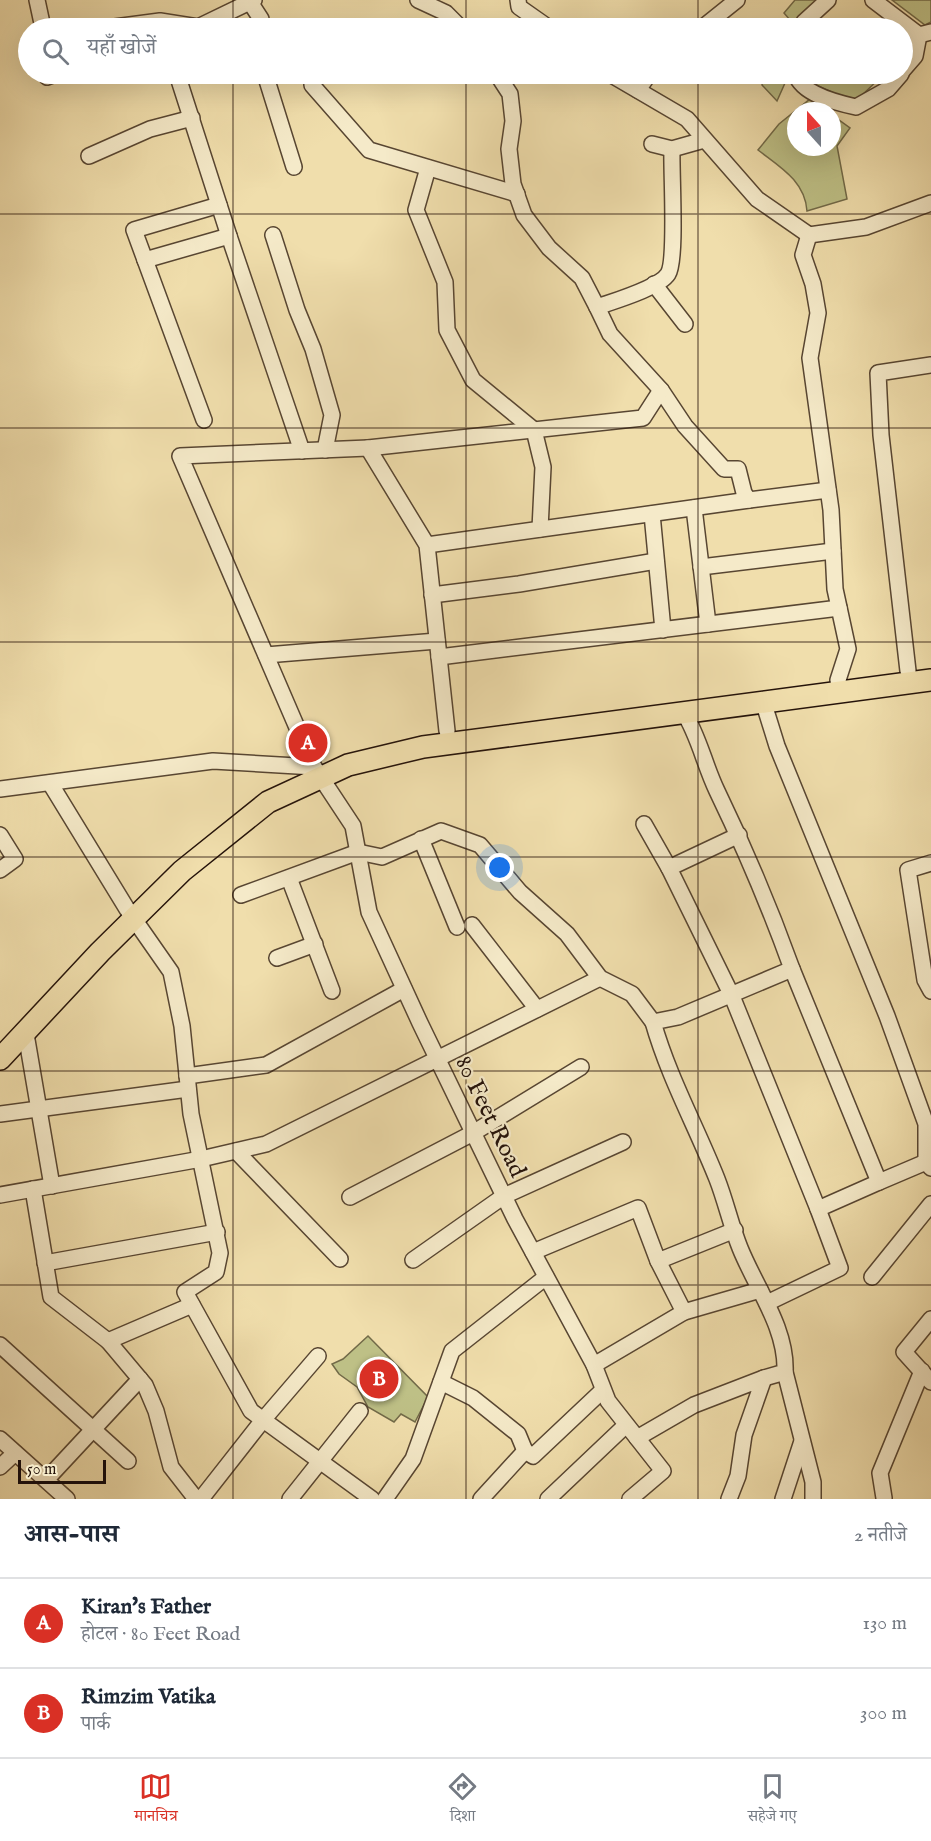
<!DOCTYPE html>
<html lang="hi">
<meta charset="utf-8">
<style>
:root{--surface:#fff;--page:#f6f6f7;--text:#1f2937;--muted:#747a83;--line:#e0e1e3;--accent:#d93025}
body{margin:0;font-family:"IM FELL English","Noto Serif Devanagari",serif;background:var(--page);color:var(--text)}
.compass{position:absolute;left:787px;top:102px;width:54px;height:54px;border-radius:50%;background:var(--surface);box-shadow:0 6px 24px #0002;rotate:339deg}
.scale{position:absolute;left:18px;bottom:15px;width:88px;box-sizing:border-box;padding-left:6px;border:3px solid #25130a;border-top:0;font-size:16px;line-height:21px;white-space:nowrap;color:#25130a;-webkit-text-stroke:4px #f5eac9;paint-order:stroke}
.you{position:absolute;left:500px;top:868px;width:21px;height:21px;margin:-15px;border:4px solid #fff;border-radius:50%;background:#1a73e8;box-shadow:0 0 0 9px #1a73e833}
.badge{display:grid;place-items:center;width:39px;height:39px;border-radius:50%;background:var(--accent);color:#fff;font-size:20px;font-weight:700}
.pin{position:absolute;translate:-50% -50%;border:3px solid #fff;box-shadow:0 2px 6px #0006}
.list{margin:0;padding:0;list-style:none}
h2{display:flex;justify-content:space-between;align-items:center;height:78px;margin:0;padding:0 24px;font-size:26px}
h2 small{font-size:20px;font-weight:400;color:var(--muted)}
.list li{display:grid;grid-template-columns:39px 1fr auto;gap:18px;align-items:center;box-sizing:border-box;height:90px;padding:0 24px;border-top:2px solid var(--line)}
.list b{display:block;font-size:22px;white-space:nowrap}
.list p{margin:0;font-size:20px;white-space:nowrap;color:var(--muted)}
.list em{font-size:20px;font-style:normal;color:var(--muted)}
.icon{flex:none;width:33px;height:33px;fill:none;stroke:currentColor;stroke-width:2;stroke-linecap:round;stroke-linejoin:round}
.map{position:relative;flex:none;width:931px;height:1499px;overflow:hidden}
.search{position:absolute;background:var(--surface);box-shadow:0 6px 24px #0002;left:18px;right:18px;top:18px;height:66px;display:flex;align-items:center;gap:15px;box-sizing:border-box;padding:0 21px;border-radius:33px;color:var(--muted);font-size:22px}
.sheet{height:258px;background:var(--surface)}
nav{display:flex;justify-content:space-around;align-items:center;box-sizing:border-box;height:84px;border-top:2px solid var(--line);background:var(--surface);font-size:16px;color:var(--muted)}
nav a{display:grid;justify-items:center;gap:3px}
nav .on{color:var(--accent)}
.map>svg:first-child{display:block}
</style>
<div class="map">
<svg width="931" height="1499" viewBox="0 0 931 1499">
<rect width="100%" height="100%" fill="#f0deac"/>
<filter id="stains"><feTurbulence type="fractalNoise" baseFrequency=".00333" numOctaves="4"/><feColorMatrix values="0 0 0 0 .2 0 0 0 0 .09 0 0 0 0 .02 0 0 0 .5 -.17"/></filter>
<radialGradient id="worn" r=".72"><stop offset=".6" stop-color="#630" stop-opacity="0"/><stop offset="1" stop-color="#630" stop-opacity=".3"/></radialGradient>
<g fill="#bec086" stroke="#726a48" stroke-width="1.5">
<polygon points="795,0 824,0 796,27 784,13"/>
<polygon points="892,0 931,0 931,22 925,25"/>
<polygon points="763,74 789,74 777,101 762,85"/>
<polygon points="799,74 884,74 858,99 840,96 797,76"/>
<path d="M810 99 826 111H796V147H832V115L850 128 837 146 847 199 807 211C805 181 780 167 758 150L779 124Z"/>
<polygon points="368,1336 428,1397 415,1422 401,1414 394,1422 368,1407 357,1387 339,1374 332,1364 343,1359"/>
</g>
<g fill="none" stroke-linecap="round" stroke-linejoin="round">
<g stroke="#584632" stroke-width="18">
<g id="minor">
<polyline points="37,0 43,28"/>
<polyline points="418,0 446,13 461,28"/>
<polyline points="518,0 519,7 549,28"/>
<polyline points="873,0 919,35 931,32"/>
<polyline points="250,2 261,19 259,28"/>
<polyline points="107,28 160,21 198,27 254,0"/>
<polyline points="702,28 737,0"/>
<polyline points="801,28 804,22 828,0"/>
<polyline points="902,71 915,56 919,35"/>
<polyline points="177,74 229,236 302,451"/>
<polyline points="265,74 294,167"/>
<polyline points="497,74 510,94 513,121 509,149 513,184 524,215 549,248 582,278 597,307"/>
<polyline points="610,74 687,119 757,199 809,235 866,227 931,203"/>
<path d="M796 74C801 94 838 103 856 107L888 89 901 74"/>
<polyline points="47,77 55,74"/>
<polyline points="312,85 369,150 517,194"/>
<polyline points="638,90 649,74"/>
<polyline points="652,144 672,149 704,140"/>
<path d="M672 149C671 171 677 260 668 274 659 288 614 301 597 307L610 334 661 390 685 426 724 469H738L744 493 749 500 828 490"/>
<polyline points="89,156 150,129 192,118"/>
<polyline points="428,168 416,210 445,282 447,330 473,380 534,430 543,467 540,529"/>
<polyline points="273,235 297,310 313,349 332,415 325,450"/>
<polyline points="809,235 803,255 813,284 818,313 810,358 831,510 835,589 848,649 838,680 840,692"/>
<polyline points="145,260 229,236"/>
<polyline points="654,284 685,324"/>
<polyline points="204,420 134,230 219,205"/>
<polyline points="368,448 180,456 314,767 353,826 369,912 420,1023 515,1219 594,1365 608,1401 663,1471 630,1499"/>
<polyline points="694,508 708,624"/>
<polyline points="652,514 663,630"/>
<polyline points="427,545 749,500"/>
<polyline points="701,567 833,551"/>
<polyline points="432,595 519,584 656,561"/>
<polyline points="266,655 437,641"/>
<polyline points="439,657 839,608"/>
<polyline points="908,671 881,435 878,373 931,365"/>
<polyline points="763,701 777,746 887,1016 926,1124 926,1162"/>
<path d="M683 711C699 736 704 764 717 791 745 849 770 908 792 969L678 1017 653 1022C669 1078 696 1126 717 1179 726 1202 731 1226 740 1248 756 1288 787 1328 785 1372L764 1378"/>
<polyline points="447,731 427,545 368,448 643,418 661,390"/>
<polyline points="50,783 127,909 171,972 182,1026 191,1114 220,1253 216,1272 185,1292 251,1411 372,1499"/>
<polyline points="0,789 213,761 314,767"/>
<polyline points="644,824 669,868"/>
<polyline points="0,835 15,859 0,870"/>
<polyline points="739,835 669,868 732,996 818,1209"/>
<polyline points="421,839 457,927"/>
<polyline points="931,863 908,870 925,980 931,991"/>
<polyline points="289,878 332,991"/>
<polyline points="241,895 358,852 382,857 441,831 480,845 520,892 567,934 600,978 632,994 653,1022"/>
<polyline points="472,925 537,1009"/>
<polyline points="277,958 315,944"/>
<polyline points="26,1034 52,1186"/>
<polyline points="187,1076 266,1065 404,989"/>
<polyline points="0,1114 188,1089"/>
<polyline points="236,1151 340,1259"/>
<polyline points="879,1182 926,1162 931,1168"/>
<polyline points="33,1189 51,1297 108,1341 192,1305"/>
<polyline points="0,1195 201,1159 266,1144 600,978"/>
<polyline points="350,1197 473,1133 581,1067"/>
<polyline points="533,1252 638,1208 658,1261 735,1230"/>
<polyline points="413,1260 504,1196 623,1142"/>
<polyline points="658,1261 684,1312"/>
<polyline points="45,1263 217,1232"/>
<polyline points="872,1277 931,1204"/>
<polyline points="767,1303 840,1268 818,1209 879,1182 792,969"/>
<polyline points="931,1319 904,1352 931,1382"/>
<polyline points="108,1341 145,1385 156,1411 171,1467 196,1499"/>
<polyline points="0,1345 128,1461"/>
<polyline points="594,1365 684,1312 760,1290"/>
<polyline points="785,1372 813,1482 813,1499"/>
<polyline points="441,1382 473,1398 518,1434 525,1451"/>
<polyline points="637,1438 694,1405 764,1378 744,1435 738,1476 729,1499"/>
<polyline points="0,1439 67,1499"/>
<polyline points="0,1467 15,1453"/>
<polyline points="46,1480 140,1379"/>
<polyline points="884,1498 880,1473 922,1371"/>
<polyline points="201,1499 263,1420 318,1356"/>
<polyline points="290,1499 360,1411"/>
<polyline points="385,1499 413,1459 452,1351 546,1277"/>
<polyline points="481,1499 525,1451 533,1456 603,1390"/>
<polyline points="548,1499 626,1425"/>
<polyline points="783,1499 802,1441"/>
</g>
</g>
<g stroke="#25130a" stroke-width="24">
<polyline id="highway" points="0,1059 100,952 182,871 268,802 348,765 423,747 931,680"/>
</g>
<use href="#minor" stroke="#f5eac9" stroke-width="15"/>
<use href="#highway" stroke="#f0deac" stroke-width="21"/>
</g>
<path fill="none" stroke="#25130a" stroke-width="1.5" stroke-opacity="0.55" d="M233 0V28M466 0V28M698 0V28M233 74V1499M466 74V1499M698 74V1499M0 214H931M0 428H931M0 642H931M0 857H931M0 1071H931M0 1285H931"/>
<g text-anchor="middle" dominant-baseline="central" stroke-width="4.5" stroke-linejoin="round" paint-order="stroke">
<g font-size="24" fill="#25130a" stroke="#f5eac9">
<text transform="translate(490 1117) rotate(64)">80 Feet Road</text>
</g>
</g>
<rect width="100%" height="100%" filter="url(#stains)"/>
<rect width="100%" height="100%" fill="url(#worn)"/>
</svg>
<svg class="compass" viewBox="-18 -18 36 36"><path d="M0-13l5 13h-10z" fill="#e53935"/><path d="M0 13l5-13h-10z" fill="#747a83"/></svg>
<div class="scale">50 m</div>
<div class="you"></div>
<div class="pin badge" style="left:308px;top:743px">A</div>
<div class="pin badge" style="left:379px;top:1379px">B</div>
<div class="search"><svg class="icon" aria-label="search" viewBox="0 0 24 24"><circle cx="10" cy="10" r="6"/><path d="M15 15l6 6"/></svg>यहाँ खोजें</div>
</div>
<section class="sheet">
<h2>आस-पास<small>2 नतीजे</small></h2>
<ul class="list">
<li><span class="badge">A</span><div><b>Kiran's Father</b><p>होटल · 80 Feet Road</p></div><em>130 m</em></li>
<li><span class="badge">B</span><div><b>Rimzim Vatika</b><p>पार्क</p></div><em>300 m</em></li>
</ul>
</section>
<nav>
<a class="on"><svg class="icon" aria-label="map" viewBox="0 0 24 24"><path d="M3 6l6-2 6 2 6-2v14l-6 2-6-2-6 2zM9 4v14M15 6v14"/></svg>मानचित्र</a>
<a><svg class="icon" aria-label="directions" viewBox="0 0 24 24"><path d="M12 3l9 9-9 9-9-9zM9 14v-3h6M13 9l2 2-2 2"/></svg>दिशा</a>
<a><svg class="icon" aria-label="saved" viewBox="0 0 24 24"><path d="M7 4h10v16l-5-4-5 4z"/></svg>सहेजे गए</a>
</nav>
